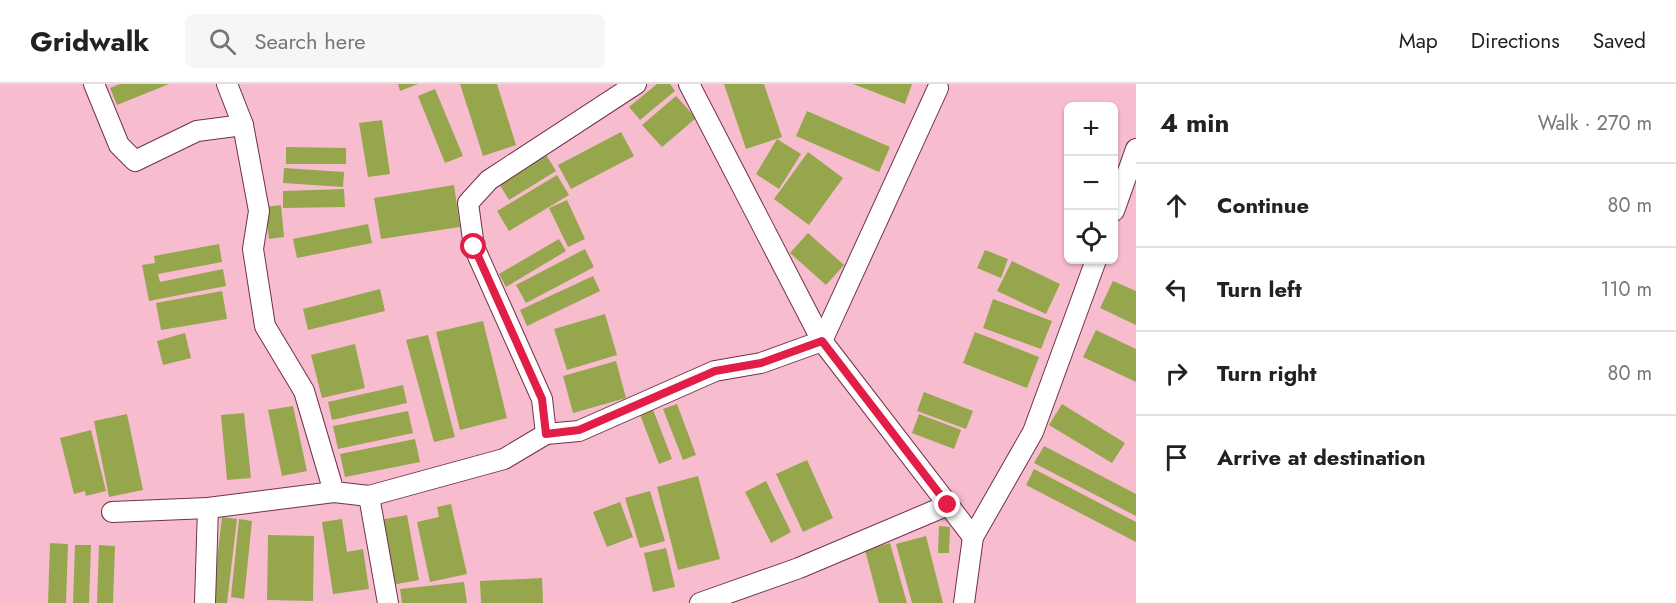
<!DOCTYPE html>
<meta charset="utf-8">
<style>
:root{--surface:#fff;--page:#f6f6f6;--text:#222;--muted:#767676;--line:#e0e0e0}
body{margin:0;font-family:Jost,sans-serif;background:var(--page);color:var(--text)}
.controls{position:absolute;right:18px;top:18px;display:grid;overflow:hidden;border-radius:9px;box-shadow:0 2px 4px #0004}
.controls button{width:54px;height:54px;display:grid;place-items:center;padding:0;border:0;border-bottom:2px solid var(--line);background:var(--surface);color:var(--text);font:30px sans-serif}
.stop{position:absolute;width:18px;height:18px;margin:-14px;border:4px solid #e11d48;border-radius:50%;background:#fff}
.stop.end{background:#e11d48;border-color:#fff;box-shadow:0 2px 6px #0008}
.list{margin:0;padding:0;list-style:none}
h2{display:flex;justify-content:space-between;align-items:center;height:78px;margin:0;padding:0 24px;font-size:26px}
h2 small{font-size:20px;font-weight:400;color:var(--muted)}
.list li{display:grid;grid-template-columns:39px 1fr auto;gap:18px;align-items:center;box-sizing:border-box;height:84px;padding:0 24px;border-top:2px solid var(--line)}
.list b{display:block;font-size:22px;white-space:nowrap}
.list em{font-size:20px;font-style:normal;color:var(--muted)}
.icon{flex:none;width:33px;height:33px;fill:none;stroke:currentColor;stroke-width:2;stroke-linecap:round;stroke-linejoin:round}
.map{position:relative;flex:none;width:1136px;height:519px;overflow:hidden}
header{display:flex;align-items:center;gap:36px;box-sizing:border-box;height:84px;padding:0 30px;background:var(--surface);border-bottom:2px solid var(--line)}
header strong{font-size:28px}
nav{display:flex;gap:33px;margin-inline-start:auto;font-size:21px}
.search{width:420px;height:54px;background:var(--page);display:flex;align-items:center;gap:15px;box-sizing:border-box;padding:0 21px;border-radius:9px;color:var(--muted);font-size:22px}
main{display:flex}
aside{flex:1;background:var(--surface)}
.map>svg:first-child{display:block}
</style>
<header>
<strong>Gridwalk</strong>
<div class="search"><svg class="icon" aria-label="search" viewBox="0 0 24 24"><circle cx="10" cy="10" r="6"/><path d="M15 15l6 6"/></svg>Search here</div>
<nav><a>Map</a><a>Directions</a><a>Saved</a></nav>
</header>
<main>
<div class="map">
<svg width="1136" height="519" viewBox="0 0 1136 519">
<rect width="100%" height="100%" fill="#f8bccf"/>
<g fill="#96a64d">
<polygon points="120,0 169,0 117,21 110,4"/>
<polygon points="398,0 418,0 400,7"/>
<polygon points="460,0 497,0 516,61 483,72"/>
<polygon points="657,0 670,0 675,7 640,36 629,23"/>
<polygon points="724,0 764,0 782,53 746,65"/>
<polygon points="853,0 912,0 905,20"/>
<polygon points="435,5 463,72 445,79 418,12"/>
<polygon points="676,12 696,34 662,63 642,41"/>
<polygon points="807,27 890,63 879,88 796,52"/>
<polygon points="382,36 390,90 368,93 359,39"/>
<polygon points="621,48 634,72 571,105 558,81"/>
<polygon points="777,55 801,70 779,105 756,90"/>
<polygon points="286,63 346,64 346,80 286,80"/>
<polygon points="808,68 843,94 809,141 774,115"/>
<polygon points="545,69 556,87 509,116 498,98"/>
<polygon points="284,84 344,88 343,103 283,99"/>
<polygon points="557,91 569,111 509,147 497,127"/>
<polygon points="454,101 460,143 381,155 374,114"/>
<polygon points="344,105 345,123 283,124 283,107"/>
<polygon points="567,116 585,155 568,163 549,124"/>
<polygon points="281,121 284,153 269,155 265,123"/>
<polygon points="368,140 372,159 297,174 293,155"/>
<polygon points="808,149 844,181 826,201 790,169"/>
<polygon points="559,155 566,167 506,203 499,190"/>
<polygon points="219,160 222,178 158,190 160,198 223,185 226,202 149,217 142,181 155,179 154,172"/>
<polygon points="585,165 594,183 526,219 516,201"/>
<polygon points="985,166 1008,175 1001,194 977,184"/>
<polygon points="1012,177 1060,200 1046,230 997,207"/>
<polygon points="593,192 600,207 527,242 520,226"/>
<polygon points="1113,197 1136,207 1136,241 1100,224"/>
<polygon points="380,205 385,227 308,246 303,225"/>
<polygon points="222,207 227,235 161,246 156,219"/>
<polygon points="993,215 1052,237 1041,265 983,244"/>
<polygon points="605,230 617,271 567,286 554,245"/>
<polygon points="483,237 507,334 460,346 436,248"/>
<polygon points="1096,246 1136,265 1136,298 1083,273"/>
<polygon points="975,248 1039,273 1027,304 963,279"/>
<polygon points="185,249 191,274 163,281 157,257"/>
<polygon points="428,251 455,353 434,358 406,256"/>
<polygon points="355,260 365,304 322,314 311,271"/>
<polygon points="616,277 626,314 573,329 563,292"/>
<polygon points="403,301 407,319 332,336 328,318"/>
<polygon points="924,308 973,327 966,345 917,327"/>
<polygon points="677,320 696,371 683,376 663,325"/>
<polygon points="1062,320 1125,359 1112,379 1049,341"/>
<polygon points="293,322 307,387 282,392 268,326"/>
<polygon points="652,323 672,375 659,380 639,328"/>
<polygon points="408,327 413,349 338,365 333,342"/>
<polygon points="244,329 251,394 227,396 221,331"/>
<polygon points="127,330 143,406 109,413 94,337"/>
<polygon points="919,330 961,346 954,365 912,349"/>
<polygon points="91,346 106,407 86,412 85,407 74,410 60,354"/>
<polygon points="415,355 420,378 345,393 340,370"/>
<polygon points="1044,362 1136,410 1136,432 1034,379"/>
<polygon points="807,376 833,434 803,448 776,390"/>
<polygon points="1034,385 1136,438 1136,458 1026,401"/>
<polygon points="698,392 720,475 678,486 657,403"/>
<polygon points="766,397 791,448 771,459 745,408"/>
<polygon points="650,407 665,457 640,464 625,414"/>
<polygon points="620,418 633,453 607,463 593,428"/>
<polygon points="451,420 467,490 430,498 417,438 439,433 437,423"/>
<polygon points="407,431 419,496 392,501 380,436"/>
<polygon points="222,433 237,435 227,519 212,519"/>
<polygon points="239,435 252,437 244,515 231,513"/>
<polygon points="342,435 347,468 363,465 369,505 333,510 322,438"/>
<polygon points="939,442 950,443 949,469 938,469"/>
<polygon points="268,451 314,452 313,517 267,516"/>
<polygon points="926,452 943,519 912,519 896,460"/>
<polygon points="50,459 68,460 66,519 48,519"/>
<polygon points="890,459 907,519 879,519 865,466"/>
<polygon points="75,461 91,461 89,519 73,519"/>
<polygon points="99,461 115,462 113,519 97,519"/>
<polygon points="666,464 675,503 653,508 644,469"/>
<polygon points="542,494 543,519 481,519 480,497"/>
<polygon points="464,498 467,519 402,519 400,505"/>
</g>
<g fill="none" stroke-linecap="round" stroke-linejoin="round">
<g stroke="#70324a" stroke-width="22">
<g id="minor">
<polyline points="94,0 119,61 135,77 197,47 243,41"/>
<polyline points="227,0 243,41 259,127 253,165 265,242 304,307 334,408 369,412 388,519"/>
<polyline points="689,0 822,257 973,453"/>
<polyline points="1114,127 1136,65"/>
<polyline points="546,350 579,347 715,287 761,279 822,257 938,4"/>
<polyline points="369,412 504,375 546,350 542,315 474,163 468,119 489,96 636,0"/>
<polyline points="112,428 208,424 334,408"/>
<polyline points="205,519 208,424"/>
<polyline points="700,519 799,484 948,421"/>
<polyline points="964,519 973,453 1033,348 1096,176"/>
</g>
</g>
<use href="#minor" stroke="#fff" stroke-width="20"/>
</g>
<g fill="none" stroke-linecap="round" stroke-linejoin="round">
<polyline stroke="#e11d48" stroke-width="8" points="474,163 542,315 546,350 579,346 715,287 761,279 822,257 948,421"/>
</g>
</svg>
<div class="controls">
<button>+</button>
<button>−</button>
<button><svg class="icon" aria-label="locate" viewBox="0 0 24 24"><circle cx="12" cy="12" r="6"/><path d="M12 2v4M12 18v4M2 12h4M18 12h4"/></svg></button>
</div>
<div class="stop" style="left:474px;top:163px"></div>
<div class="stop end" style="left:948px;top:421px"></div>
</div>
<aside>
<h2>4 min<small>Walk · 270 m</small></h2>
<ul class="list">
<li><svg class="icon" aria-label="ahead" viewBox="0 0 24 24"><path d="M12 20V5M6 11l6-6 6 6"/></svg><div><b>Continue</b></div><em>80 m</em></li>
<li><svg class="icon" aria-label="left" viewBox="0 0 24 24"><path d="M17 20v-9H6M10 6l-5 5 5 5"/></svg><div><b>Turn left</b></div><em>110 m</em></li>
<li><svg class="icon" aria-label="right" viewBox="0 0 24 24"><path d="M7 20v-9h11M14 6l5 5-5 5"/></svg><div><b>Turn right</b></div><em>80 m</em></li>
<li><svg class="icon" aria-label="arrive" viewBox="0 0 24 24"><path d="M6 21V4h12l-3 4 3 4H6"/></svg><div><b>Arrive at destination</b></div></li>
</ul>
</aside>
</main>
